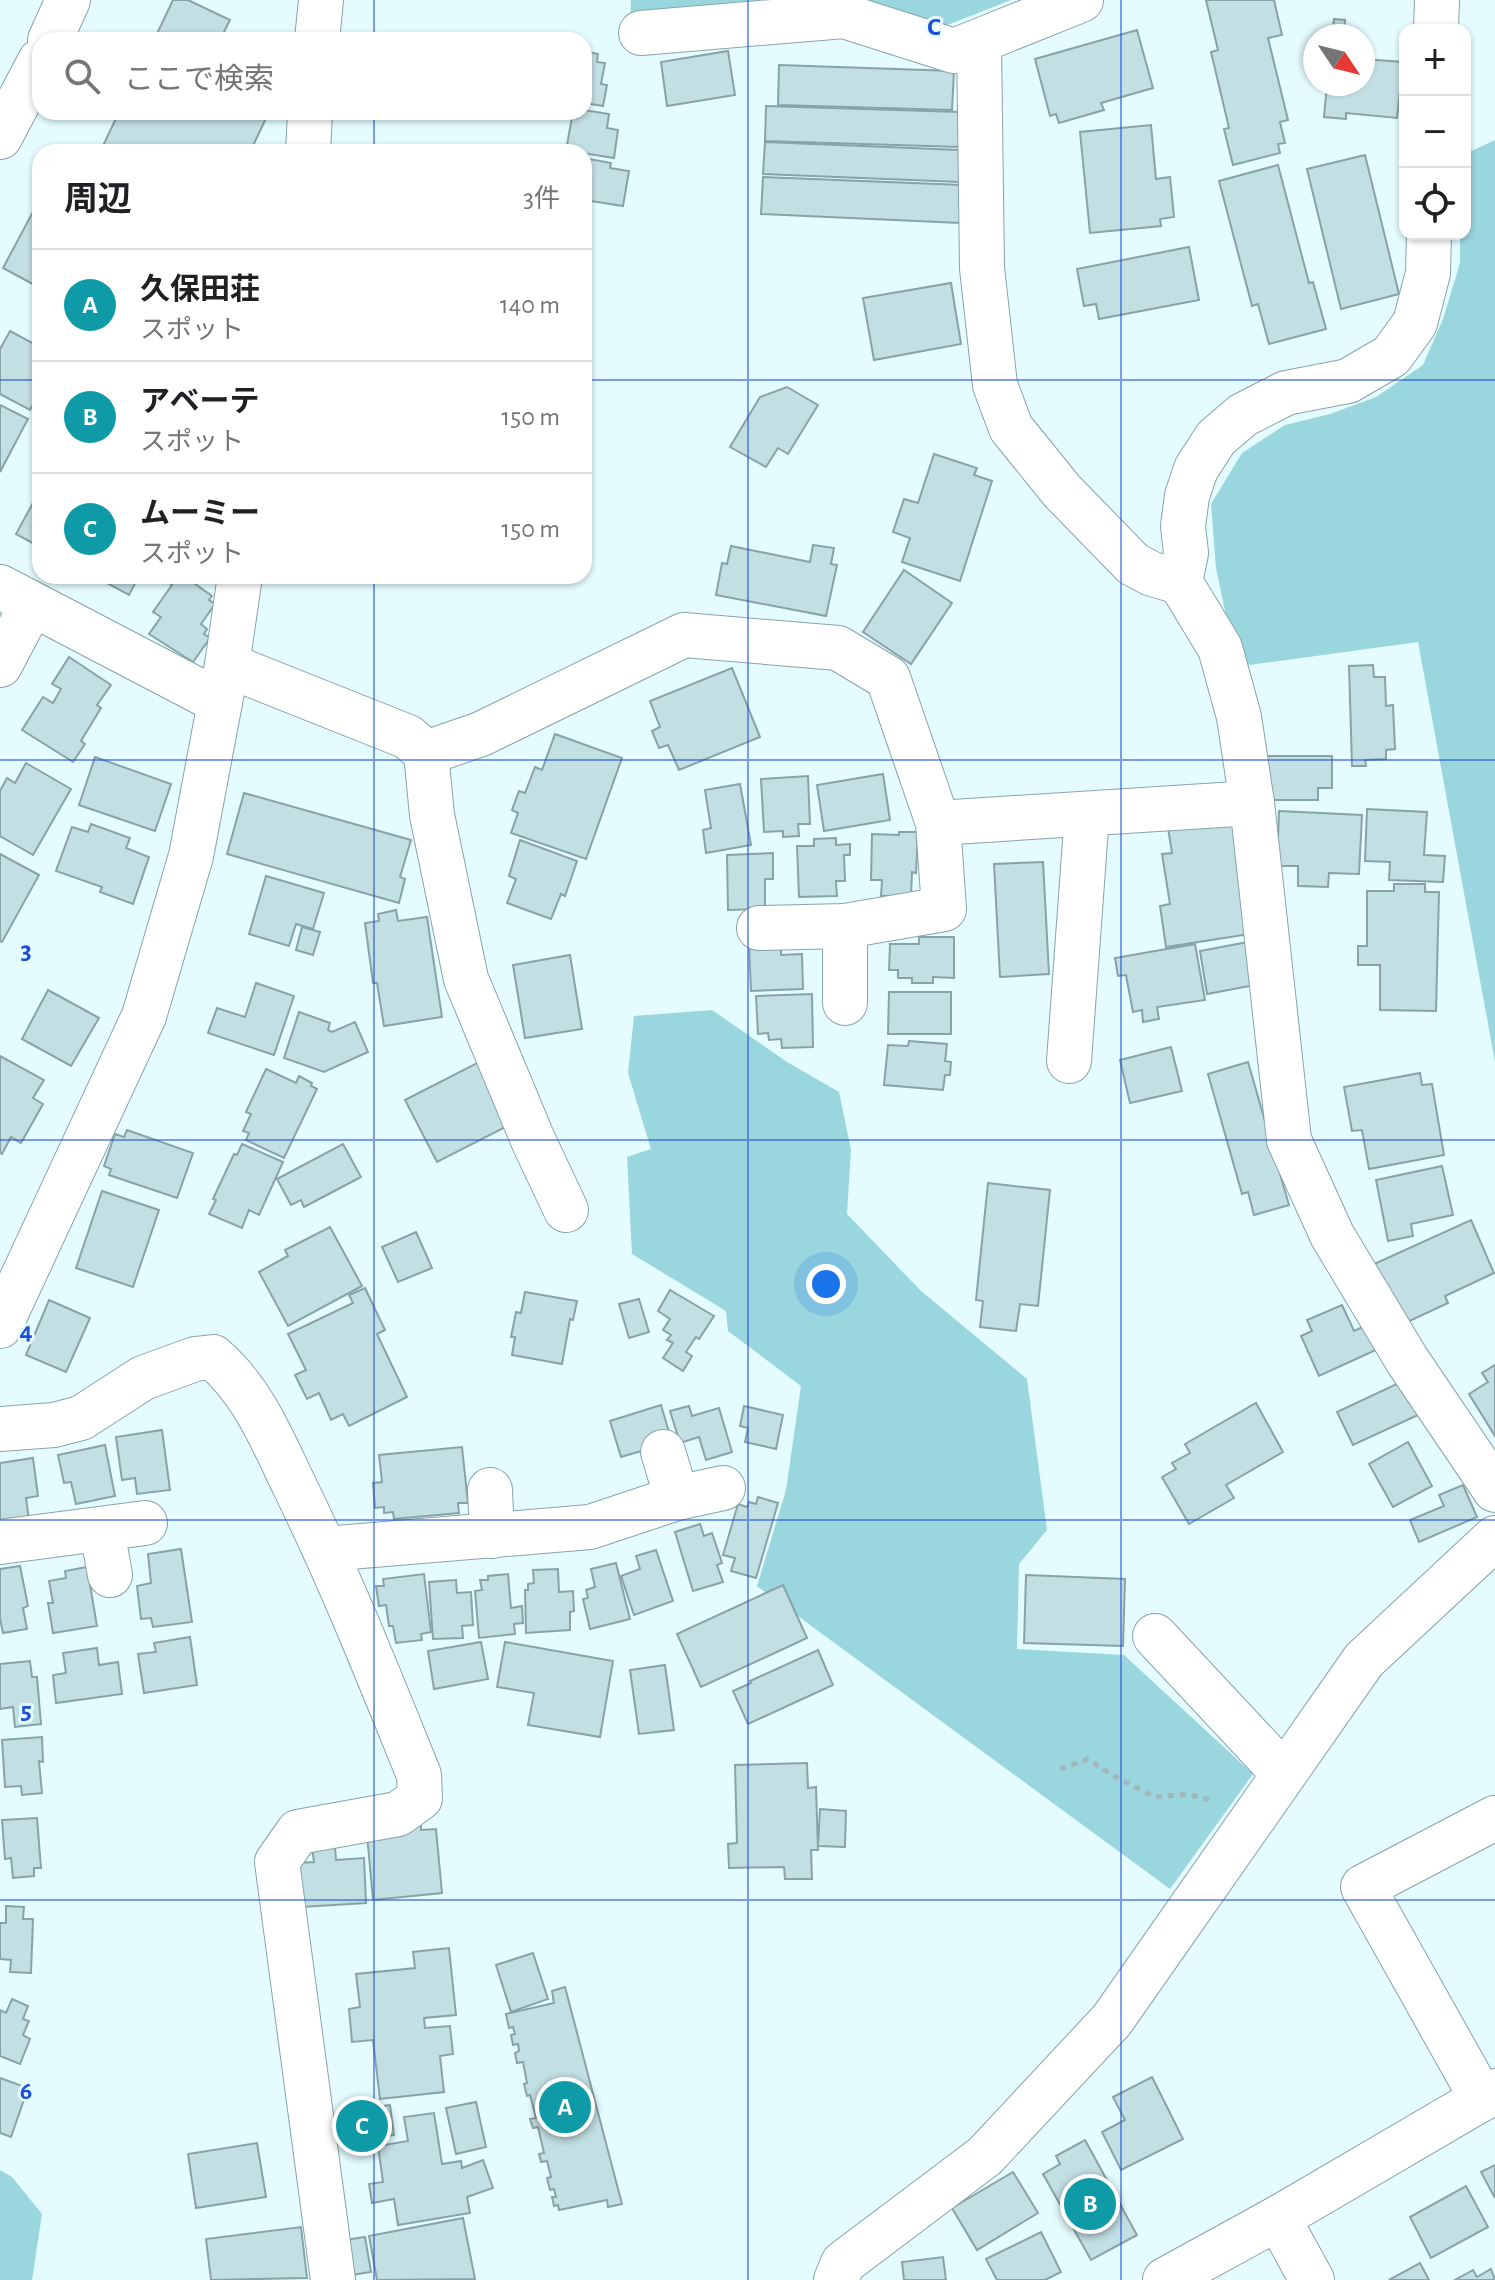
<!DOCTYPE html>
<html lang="ja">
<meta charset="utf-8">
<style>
:root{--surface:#fff;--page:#f6f6f6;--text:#202124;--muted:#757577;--line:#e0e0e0;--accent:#ca3b38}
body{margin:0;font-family:"Alegreya Sans","Noto Sans JP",sans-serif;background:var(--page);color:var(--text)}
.controls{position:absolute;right:24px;top:24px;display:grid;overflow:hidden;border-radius:16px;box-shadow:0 2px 6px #0004}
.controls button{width:72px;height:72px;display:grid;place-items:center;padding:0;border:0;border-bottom:2px solid var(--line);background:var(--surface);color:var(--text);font:40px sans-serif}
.compass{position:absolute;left:1303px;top:24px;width:72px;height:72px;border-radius:50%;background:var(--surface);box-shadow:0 2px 6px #0004;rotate:125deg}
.you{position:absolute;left:826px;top:1284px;width:28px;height:28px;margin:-20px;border:6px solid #fff;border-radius:50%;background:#1a73e8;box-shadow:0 0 0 12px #1a73e833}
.badge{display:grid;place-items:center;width:52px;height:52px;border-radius:50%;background:var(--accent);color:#fff;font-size:26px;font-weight:700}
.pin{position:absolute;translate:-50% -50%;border:4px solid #fff;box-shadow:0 2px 8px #0006}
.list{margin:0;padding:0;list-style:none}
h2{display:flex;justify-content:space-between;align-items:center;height:104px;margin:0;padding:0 32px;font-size:34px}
h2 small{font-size:26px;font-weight:400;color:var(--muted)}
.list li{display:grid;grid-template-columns:52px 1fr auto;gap:24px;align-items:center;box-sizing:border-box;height:112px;padding:0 32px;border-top:2px solid var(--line)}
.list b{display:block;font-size:30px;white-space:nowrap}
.list p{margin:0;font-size:26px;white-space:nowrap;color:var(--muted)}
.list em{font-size:26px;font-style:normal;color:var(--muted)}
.icon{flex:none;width:44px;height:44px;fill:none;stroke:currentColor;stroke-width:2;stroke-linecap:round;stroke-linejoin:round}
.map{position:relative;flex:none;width:1495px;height:2280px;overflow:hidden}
.search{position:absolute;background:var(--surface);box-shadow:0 2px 6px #0004;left:32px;top:32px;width:560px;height:88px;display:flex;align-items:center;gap:20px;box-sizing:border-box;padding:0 28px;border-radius:24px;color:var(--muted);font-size:30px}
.panel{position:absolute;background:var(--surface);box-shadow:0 2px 6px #0004;left:32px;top:144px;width:560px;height:440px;border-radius:24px}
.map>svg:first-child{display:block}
</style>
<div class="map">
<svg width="1495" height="2280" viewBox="0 0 1495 2280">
<rect width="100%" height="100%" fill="#e4fcff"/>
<g fill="#9ad6de">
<polygon points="631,0 776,0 630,23"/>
<polygon points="841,0 1011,0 945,26"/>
<polygon points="1495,140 1495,1062 1418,642 1249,665 1229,630 1216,568 1211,504 1242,453 1285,425 1330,414 1376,397 1423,365 1443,319 1460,263 1460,234 1465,234 1465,154"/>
<polygon points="712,1010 787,1062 839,1092 851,1150 847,1214 921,1291 1027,1379 1047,1530 1019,1564 1017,1649 1124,1655 1253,1774 1170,1889 757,1586 786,1490 801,1386 728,1331 726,1311 632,1254 627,1157 651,1149 628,1073 634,1016"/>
<polygon points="0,2170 12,2177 42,2214 32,2280 0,2280"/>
</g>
<g fill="#c2dfe3" stroke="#88a3a7" stroke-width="2">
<polygon points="173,0 188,0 230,20 220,40 154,40"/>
<polygon points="1206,0 1274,0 1282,35 1268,38 1288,120 1280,122 1285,143 1278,144 1280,153 1233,165 1224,129 1229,128 1211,52 1218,50"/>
<polygon points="1334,19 1345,20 1344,34 1355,36 1332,36"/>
<polygon points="1137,30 1153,88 1101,103 1104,110 1059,123 1056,114 1050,116 1035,59"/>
<polygon points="584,51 598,54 597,62 605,63 601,84 607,85 603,106 584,103"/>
<polygon points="728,51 735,95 667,106 661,62"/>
<polygon points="1363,59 1403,62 1397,118 1346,113 1346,119 1324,117 1327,84 1363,84"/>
<polygon points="779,65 954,71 952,110 778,105"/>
<polygon points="766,106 961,112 960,147 765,141"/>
<polygon points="584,110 609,114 607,128 618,130 614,158 570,151 571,146 567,145 572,117 577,118 578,112"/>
<polygon points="119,112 269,112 250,152 100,152"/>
<polygon points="1151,125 1156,179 1170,177 1174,217 1160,219 1161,226 1090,233 1080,132"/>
<polygon points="765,142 960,150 959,182 763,174"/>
<polygon points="1365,155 1399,294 1341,309 1307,169"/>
<polygon points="584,158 611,163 610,168 629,171 623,206 584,200"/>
<polygon points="1278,165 1309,283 1313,282 1326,329 1269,344 1258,304 1252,306 1219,181"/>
<polygon points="763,177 962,185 960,223 761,214"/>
<polygon points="35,208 40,210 40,288 3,268"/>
<polygon points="1189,247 1199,300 1099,319 1096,304 1084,306 1077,269"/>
<polygon points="951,283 961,344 874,360 863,298"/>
<polygon points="10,331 40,347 40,392 30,410 0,394 0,349"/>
<polygon points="787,387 818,405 788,454 778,448 766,467 730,447 760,397"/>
<polygon points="0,405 28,419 0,472"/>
<polygon points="934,454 977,468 974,475 992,481 960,581 902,562 910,538 893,532 904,499 918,503"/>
<polygon points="40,490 40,547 16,534"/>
<polygon points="813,545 834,548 831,564 837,565 826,616 716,595 722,563 727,564 731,546 810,562"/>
<polygon points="904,570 952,603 911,664 863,632"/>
<polygon points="94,576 139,576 129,595"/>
<polygon points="174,576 184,576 212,596 209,600 215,604 201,624 207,629 204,634 210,638 193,662 149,634 161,617 153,612 172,585 169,583"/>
<polygon points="69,657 111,685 97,705 101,708 81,741 85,744 73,762 22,730 43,697 53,703 61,689 52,684"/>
<polygon points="1373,665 1374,677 1385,677 1386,706 1393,705 1395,749 1386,750 1386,759 1365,760 1366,766 1352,766 1349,666"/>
<polygon points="732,668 760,737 679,770 668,745 659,748 652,731 660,727 650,701"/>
<polygon points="555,734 622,758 586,859 511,833 518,813 512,810 519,791 525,793 535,767 542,770"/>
<polygon points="1266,756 1332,756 1332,788 1318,788 1318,800 1266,800"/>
<polygon points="95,757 171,784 155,831 79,805"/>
<polygon points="26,763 71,789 33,855 0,836 0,791 7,778 15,783"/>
<polygon points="883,774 890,820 824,831 817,785"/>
<polygon points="808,776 810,824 798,824 799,836 783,837 783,831 764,832 761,779"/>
<polygon points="740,784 751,845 706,853 703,830 711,828 705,790"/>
<polygon points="244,793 411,840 400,877 405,879 399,903 227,854"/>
<polygon points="1367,809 1427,812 1424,855 1445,856 1443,882 1389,880 1390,862 1365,861"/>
<polygon points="1279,811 1362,815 1359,874 1329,873 1328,887 1298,886 1298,866 1277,866"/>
<polygon points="1232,817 1250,934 1166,947 1160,906 1170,904 1162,854 1172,853 1168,828"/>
<polygon points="91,824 130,838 126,848 149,857 133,904 100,892 102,887 56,871 72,827 88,832"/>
<polygon points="899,832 918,832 916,873 912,872 911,896 881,896 882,880 871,880 872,834 899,835"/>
<polygon points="836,838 836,845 850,844 850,855 844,855 845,881 836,881 837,896 799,897 797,846 814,846 814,839"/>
<polygon points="520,840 577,861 565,896 561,894 551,919 507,903 516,879 509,876"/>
<polygon points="773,853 773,879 765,879 765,909 728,910 727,855"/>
<polygon points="0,854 39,875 2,942 0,941"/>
<polygon points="1043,862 1049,974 1000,977 994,864"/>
<polygon points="266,876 324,893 313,929 296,924 289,946 249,934"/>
<polygon points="1394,884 1425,884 1425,892 1439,892 1436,1011 1380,1010 1380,965 1358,965 1358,946 1367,946 1367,891 1394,891"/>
<polygon points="396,910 398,921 427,917 442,1017 384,1026 377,983 373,983 365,923 379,921 378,914"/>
<polygon points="302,927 320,932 313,955 296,950"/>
<polygon points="919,937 954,937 954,978 933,977 933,983 912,983 912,978 898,978 898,970 889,970 890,944 919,944"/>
<polygon points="1248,942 1255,985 1207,994 1200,951"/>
<polygon points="781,943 781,955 802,954 803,989 751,991 749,944"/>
<polygon points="1195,944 1205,1000 1157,1007 1159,1019 1143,1022 1142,1010 1133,1012 1126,975 1118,976 1115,958"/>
<polygon points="570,955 582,1029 525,1038 513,965"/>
<polygon points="256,983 294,996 274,1055 208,1033 217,1008 245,1017"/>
<polygon points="48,990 99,1018 71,1066 22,1039"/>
<polygon points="889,992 951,992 951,1034 888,1034"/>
<polygon points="812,994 813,1047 782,1048 781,1039 769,1040 768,1033 758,1034 756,996"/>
<polygon points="299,1012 330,1023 328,1030 332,1032 355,1022 368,1052 324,1072 284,1058"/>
<polygon points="909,1041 947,1044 945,1061 951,1062 950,1075 945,1075 943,1090 884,1085 888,1045 908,1046"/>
<polygon points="1171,1047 1182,1091 1130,1103 1120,1060"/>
<polygon points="0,1056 44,1080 33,1098 43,1104 21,1143 11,1137 2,1154 0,1153"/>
<polygon points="479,1062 511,1124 437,1162 405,1100"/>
<polygon points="1248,1062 1289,1205 1254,1215 1248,1192 1242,1194 1208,1074"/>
<polygon points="266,1069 296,1083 299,1076 312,1083 311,1086 317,1089 284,1158 246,1140 249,1133 243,1131 251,1114 246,1112"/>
<polygon points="1420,1073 1422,1085 1432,1084 1444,1155 1369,1169 1362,1130 1352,1131 1344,1087"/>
<polygon points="127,1130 193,1153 177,1198 109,1175 111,1169 104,1166 115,1134 124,1137"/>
<polygon points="242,1144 283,1162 259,1215 249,1210 242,1228 209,1214 216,1200 213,1199 234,1154 237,1155"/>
<polygon points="343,1144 361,1177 304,1207 301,1200 291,1205 277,1179"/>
<polygon points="1442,1166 1453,1215 1411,1224 1413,1236 1388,1241 1376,1180"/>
<polygon points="988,1183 1050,1190 1038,1306 1020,1304 1016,1331 980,1327 983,1301 976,1300"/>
<polygon points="102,1191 159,1210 133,1287 76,1268"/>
<polygon points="1471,1220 1494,1273 1445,1296 1448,1303 1399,1326 1372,1265"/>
<polygon points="330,1227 362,1286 288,1326 259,1272 288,1256 285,1250"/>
<polygon points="416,1232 432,1268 398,1282 382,1247"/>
<polygon points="365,1288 385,1330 377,1334 407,1397 349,1426 343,1414 331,1420 319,1393 307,1399 295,1375 306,1370 288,1334 353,1303 349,1295"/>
<polygon points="670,1290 714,1316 699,1339 696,1337 686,1352 692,1356 683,1371 663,1358 673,1343 667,1340 671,1335 663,1330 670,1319 658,1311"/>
<polygon points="525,1292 577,1301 573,1320 570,1319 562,1364 512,1355 515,1337 511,1337 516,1312 521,1313"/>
<polygon points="639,1299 649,1332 629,1338 619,1304"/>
<polygon points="49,1300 90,1318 66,1372 26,1355"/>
<polygon points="1342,1305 1354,1331 1367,1325 1378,1349 1319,1376 1301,1336 1312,1331 1307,1320"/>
<polygon points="1495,1365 1495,1436 1469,1394 1488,1382 1482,1373"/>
<polygon points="1403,1381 1418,1415 1353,1445 1337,1412"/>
<polygon points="1256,1403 1283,1452 1226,1485 1234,1498 1189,1524 1162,1477 1176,1469 1172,1463 1190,1453 1185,1444"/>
<polygon points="661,1405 672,1442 621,1457 610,1421"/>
<polygon points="689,1406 692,1416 719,1408 732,1452 706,1460 699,1437 680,1443 670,1411"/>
<polygon points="744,1406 783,1415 776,1449 745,1442 748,1428 740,1426"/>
<polygon points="162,1430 170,1490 137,1494 135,1478 122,1480 116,1437"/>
<polygon points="1408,1442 1432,1486 1393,1507 1369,1464"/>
<polygon points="105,1445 115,1496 76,1504 71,1482 64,1483 58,1455"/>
<polygon points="462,1447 468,1503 458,1503 459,1513 394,1519 393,1512 384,1513 384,1507 375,1508 373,1483 382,1482 379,1455"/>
<polygon points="33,1458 38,1496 26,1498 29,1520 0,1524 0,1463"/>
<polygon points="1463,1485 1477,1517 1419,1542 1410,1520 1444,1506 1439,1495"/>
<polygon points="758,1497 778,1503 756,1578 731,1571 735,1558 723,1555 738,1504 747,1507 749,1502 756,1504"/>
<polygon points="700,1524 704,1536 712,1533 722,1563 717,1565 723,1582 693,1591 675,1532"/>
<polygon points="181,1549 192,1622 153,1627 151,1618 141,1619 137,1586 151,1583 148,1554"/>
<polygon points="656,1550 673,1601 634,1615 621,1576 640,1569 636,1556"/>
<polygon points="616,1563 630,1619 590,1629 583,1599 588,1598 586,1590 595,1587 591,1569"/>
<polygon points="20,1566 28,1606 23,1608 27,1629 3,1633 0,1619 0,1569"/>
<polygon points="87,1567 97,1626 53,1633 48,1603 53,1603 49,1581 66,1578 65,1571"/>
<polygon points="558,1569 559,1592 573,1591 574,1611 570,1612 570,1630 526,1633 525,1590 528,1590 528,1584 534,1583 533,1570"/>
<polygon points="424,1574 431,1632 421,1634 422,1640 396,1643 393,1626 389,1626 386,1605 379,1606 376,1586 384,1586 383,1579"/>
<polygon points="508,1574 511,1608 522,1606 523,1623 514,1624 515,1634 479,1638 475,1591 482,1590 480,1580 488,1580 488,1576"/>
<polygon points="1026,1575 1125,1579 1123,1646 1024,1643"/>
<polygon points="456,1580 457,1593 471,1592 473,1625 462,1626 463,1638 433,1639 429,1582"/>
<polygon points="783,1585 807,1638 701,1687 677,1634"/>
<polygon points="190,1637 197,1685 144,1693 138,1654 156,1652 154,1643"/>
<polygon points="481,1642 488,1679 434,1689 428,1651"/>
<polygon points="505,1642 613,1661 600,1737 528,1725 534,1693 497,1687"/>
<polygon points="97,1648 99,1665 118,1662 122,1694 56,1703 53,1675 66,1673 63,1653"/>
<polygon points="818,1650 833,1685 748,1724 733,1691 751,1683 750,1681"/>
<polygon points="30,1661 32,1677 37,1677 41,1724 15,1727 13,1707 0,1709 0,1664"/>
<polygon points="665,1665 674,1730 639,1734 630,1670"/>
<polygon points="42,1737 43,1762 39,1761 42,1793 22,1795 21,1786 5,1787 2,1740"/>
<polygon points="807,1763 808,1788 816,1787 818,1850 811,1850 812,1879 785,1879 784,1867 729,1868 728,1844 737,1843 735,1765"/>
<polygon points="820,1809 846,1811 845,1847 818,1846"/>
<polygon points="37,1818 41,1868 34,1868 34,1876 13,1878 11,1858 5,1859 2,1820"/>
<polygon points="421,1825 421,1830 436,1829 442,1893 373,1900 367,1834 383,1829"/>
<polygon points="335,1847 336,1860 364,1858 366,1903 302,1907 298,1863 314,1862 312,1848"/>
<polygon points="6,1906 24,1907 23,1919 33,1919 31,1973 10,1972 11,1960 0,1959 0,1923 6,1923"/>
<polygon points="449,1948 456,2015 424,2018 425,2028 450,2026 453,2054 440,2056 444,2092 380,2099 373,2040 352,2042 349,2009 360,2007 356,1974 415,1968 413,1952"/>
<polygon points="533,1953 548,1999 511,2012 496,1965"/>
<polygon points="565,1987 622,2204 608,2207 607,2200 559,2210 558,2205 554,2206 552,2197 556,2197 554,2189 550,2190 547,2178 551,2177 547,2161 541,2162 539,2154 544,2153 538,2127 533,2128 530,2119 536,2118 530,2095 527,2096 524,2084 527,2083 523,2062 517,2063 515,2053 519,2051 518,2044 513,2045 511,2035 515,2034 513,2027 509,2028 506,2014 554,2003 552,1991"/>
<polygon points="12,1999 28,2006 23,2019 29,2021 23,2035 30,2039 20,2064 0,2056 0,2010 6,2013"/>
<polygon points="1152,2077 1183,2139 1121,2170 1102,2132 1125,2120 1113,2097"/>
<polygon points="0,2078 28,2088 11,2137 0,2133"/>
<polygon points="476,2102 486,2147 456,2154 446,2108"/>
<polygon points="390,2105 394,2135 339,2141 339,2136 333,2137 330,2117 339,2116 338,2111"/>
<polygon points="434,2113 442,2164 461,2161 462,2168 483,2160 493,2188 467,2197 470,2213 398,2225 394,2199 372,2203 369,2184 383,2182 378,2146 408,2141 404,2117"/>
<polygon points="1085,2140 1137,2235 1091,2260 1043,2174 1060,2164 1056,2156"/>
<polygon points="257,2143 266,2197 196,2208 188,2154"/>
<polygon points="1495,2165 1495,2198 1481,2172"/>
<polygon points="1013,2172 1038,2213 977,2250 952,2208"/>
<polygon points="1466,2186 1488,2227 1431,2258 1410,2217"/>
<polygon points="463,2218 475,2279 377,2280 369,2236"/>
<polygon points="301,2227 307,2278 211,2280 206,2239"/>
<polygon points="1041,2232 1061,2272 1045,2280 997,2280 986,2259"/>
<polygon points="365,2237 371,2272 351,2275 345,2240"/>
<polygon points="943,2257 946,2280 904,2280 902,2262"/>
<polygon points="1420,2263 1429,2280 1389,2280"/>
<polygon points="1491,2269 1495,2280 1455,2280 1473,2270 1477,2277"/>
</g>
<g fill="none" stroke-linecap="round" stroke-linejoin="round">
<g stroke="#88a3a7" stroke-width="46">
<g id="minor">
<polyline points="1436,30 1437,0"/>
<polyline points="641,33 844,16 954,51 1081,0"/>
<polyline points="50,40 68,0"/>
<polyline points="317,40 321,0"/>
<polyline points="979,43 982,268 995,385 1011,428 1062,491 1133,564 1152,574 1180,582 1220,648 1239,717 1252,803 1289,1140 1332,1235 1407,1360 1495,1490"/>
<polyline points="0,137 40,61"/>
<polyline points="308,152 310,112"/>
<polyline points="1180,582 1186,553 1183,526 1187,496 1196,469 1216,438 1243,415 1286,393 1348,381 1391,356 1415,323 1428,273 1429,234"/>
<polyline points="0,587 220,702"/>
<polyline points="0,665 32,604"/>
<polyline points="227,665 408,737 426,753 432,815 466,979 533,1140 566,1210"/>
<polyline points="426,753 481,734 684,635 838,648 888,678 938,823 944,909 845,926 759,928"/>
<polyline points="938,823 1252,803"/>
<polyline points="845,926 845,1003"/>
<polyline points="1069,1061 1087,814"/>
<polyline points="0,1326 144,1016 191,856 227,665 240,576"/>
<path d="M0 1429 54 1425 81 1418 143 1378 195 1359 213 1357C254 1392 273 1442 296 1489 342 1583 380 1679 419 1775L420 1798 398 1814 298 1832 277 1862 333 2280"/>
<polyline points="663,1452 677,1498"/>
<polyline points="490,1490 492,1536"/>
<polyline points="102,1530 110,1575"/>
<polyline points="0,1542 145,1523"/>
<polyline points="325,1549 590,1527 677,1498 723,1488"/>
<polyline points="1155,1636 1283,1773"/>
<polyline points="1482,2099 1363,1887 1495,1818"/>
<polyline points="1278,2218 1312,2280"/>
<polyline points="836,2280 843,2263 985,2156 1112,2020 1364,1660 1495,1538"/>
<polyline points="1165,2280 1278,2218 1495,2091"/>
</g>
</g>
<polyline stroke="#a3b6b9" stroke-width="5" stroke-dasharray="6 6" stroke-linecap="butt" points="1060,1769 1088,1759 1112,1775 1154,1797 1188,1794 1213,1801"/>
<use href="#minor" stroke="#fff" stroke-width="44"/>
</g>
<path fill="none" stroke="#1d4ed8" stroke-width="2" stroke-opacity="0.55" d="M374 0V40M748 0V2280M1121 0V2280M374 112V152M0 380H40M584 380H1495M374 576V2280M0 760H1495M0 1140H1495M0 1520H1495M0 1900H1495"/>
<g font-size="26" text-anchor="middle" font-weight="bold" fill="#1d4ed8" stroke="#e4fcff" stroke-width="6" stroke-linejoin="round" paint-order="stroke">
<text x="934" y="35">C</text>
<text x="26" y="959">3</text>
<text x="26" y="1339">4</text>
<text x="26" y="1719">5</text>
<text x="26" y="2099">6</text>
</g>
</svg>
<div class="controls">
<button>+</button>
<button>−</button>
<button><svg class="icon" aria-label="locate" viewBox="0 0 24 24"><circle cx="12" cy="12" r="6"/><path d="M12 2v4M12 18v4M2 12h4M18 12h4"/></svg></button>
</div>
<svg class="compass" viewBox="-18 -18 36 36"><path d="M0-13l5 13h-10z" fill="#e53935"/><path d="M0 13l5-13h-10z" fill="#757577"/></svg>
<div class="you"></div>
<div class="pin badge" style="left:565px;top:2107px;background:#0f9aa8">A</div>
<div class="pin badge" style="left:1090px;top:2204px;background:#0f9aa8">B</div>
<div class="pin badge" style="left:362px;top:2126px;background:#0f9aa8">C</div>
<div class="search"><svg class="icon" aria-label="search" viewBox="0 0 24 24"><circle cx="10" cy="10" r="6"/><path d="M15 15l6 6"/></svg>ここで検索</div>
<section class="panel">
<h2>周辺<small>3件</small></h2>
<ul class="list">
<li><span class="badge" style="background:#0f9aa8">A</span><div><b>久保田荘</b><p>スポット</p></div><em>140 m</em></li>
<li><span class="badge" style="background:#0f9aa8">B</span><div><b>アベーテ</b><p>スポット</p></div><em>150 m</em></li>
<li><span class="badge" style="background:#0f9aa8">C</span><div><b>ムーミー</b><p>スポット</p></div><em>150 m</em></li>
</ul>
</section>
</div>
